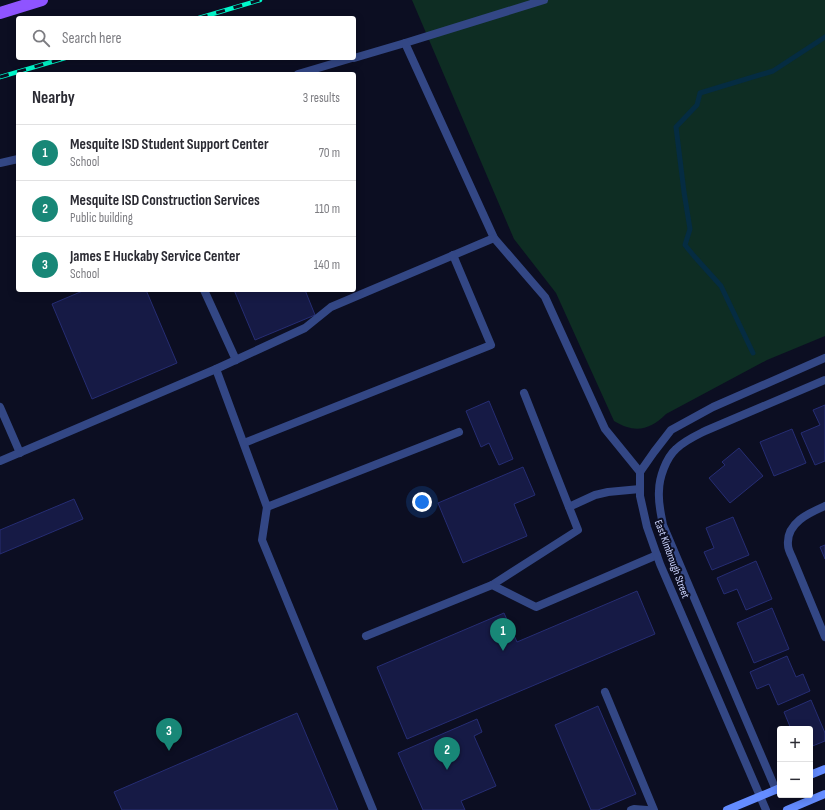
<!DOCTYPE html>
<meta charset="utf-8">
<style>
:root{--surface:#fff;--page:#f7f7f7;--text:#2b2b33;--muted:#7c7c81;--line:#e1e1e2;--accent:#188777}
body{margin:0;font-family:"Sofia Sans Condensed",sans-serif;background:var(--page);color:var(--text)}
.controls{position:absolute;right:12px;bottom:12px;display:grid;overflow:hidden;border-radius:4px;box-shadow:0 2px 10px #0003}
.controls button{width:36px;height:36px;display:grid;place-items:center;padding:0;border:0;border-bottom:1px solid var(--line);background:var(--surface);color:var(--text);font:20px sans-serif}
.you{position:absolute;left:422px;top:502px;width:14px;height:14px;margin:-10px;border:3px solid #fff;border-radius:50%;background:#1a73e8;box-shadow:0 0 0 6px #1a73e833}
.badge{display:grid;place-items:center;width:26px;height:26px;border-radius:50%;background:var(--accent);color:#fff;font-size:13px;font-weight:700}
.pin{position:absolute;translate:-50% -33px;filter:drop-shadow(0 1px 2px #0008)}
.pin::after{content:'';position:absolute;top:21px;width:14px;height:12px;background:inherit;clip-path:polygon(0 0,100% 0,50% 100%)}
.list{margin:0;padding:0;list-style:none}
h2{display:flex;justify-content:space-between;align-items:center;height:52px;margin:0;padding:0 16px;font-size:17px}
h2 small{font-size:13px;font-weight:400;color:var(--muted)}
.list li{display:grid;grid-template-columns:26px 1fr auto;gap:12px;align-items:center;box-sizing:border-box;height:56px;padding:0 16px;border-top:1px solid var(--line)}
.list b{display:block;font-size:15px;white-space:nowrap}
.list p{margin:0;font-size:13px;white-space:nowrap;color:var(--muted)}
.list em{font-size:13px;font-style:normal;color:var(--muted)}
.icon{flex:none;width:22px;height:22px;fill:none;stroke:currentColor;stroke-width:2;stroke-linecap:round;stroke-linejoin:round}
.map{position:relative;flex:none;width:825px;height:810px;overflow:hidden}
.search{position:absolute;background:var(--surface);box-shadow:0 2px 10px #0003;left:16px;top:16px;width:340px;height:44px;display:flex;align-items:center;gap:10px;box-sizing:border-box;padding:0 14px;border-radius:4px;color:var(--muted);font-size:15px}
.panel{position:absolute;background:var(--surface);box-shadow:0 2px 10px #0003;left:16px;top:72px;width:340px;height:220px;border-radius:4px}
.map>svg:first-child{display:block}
</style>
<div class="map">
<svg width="825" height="810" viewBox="0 0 825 810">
<rect width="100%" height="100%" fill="#0c0e22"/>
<path fill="#0e2d23" d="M412 0H825V336L767 360 666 414C649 431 634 433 614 421L556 293 514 239Z"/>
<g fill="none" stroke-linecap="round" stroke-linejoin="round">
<polyline stroke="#052c42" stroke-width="5" points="753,353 721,286 694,256 685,245 690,229 684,192 676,127 697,105 700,93 773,71 825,37"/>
</g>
<g fill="#161a45" stroke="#262d73">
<polygon points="85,290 146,290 177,363 92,399 52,304"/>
<polygon points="234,290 305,290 315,315 255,340"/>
<polygon points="489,401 513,459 499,465 489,443 481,447 466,411"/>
<polygon points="825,405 825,461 815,465 801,433 820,425 813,410"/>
<polygon points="792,429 806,463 774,476 760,442"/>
<polygon points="739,448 763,476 730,503 709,478 725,465 722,462"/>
<polygon points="523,467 535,495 514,504 527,536 463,563 438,503"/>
<polygon points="74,499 83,519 0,554 0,530"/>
<polygon points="733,517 749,555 712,570 704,552 714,548 706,528"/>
<polygon points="825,545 825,559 820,547"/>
<polygon points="756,561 772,599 746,610 737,589 724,594 717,578"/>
<polygon points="637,591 655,634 407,739 377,667 504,613 517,642"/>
<polygon points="772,608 789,649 754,663 737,623"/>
<polygon points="787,656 796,677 803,674 810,691 778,705 769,684 757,689 750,672"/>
<polygon points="811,700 825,733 825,741 810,747 810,729 791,729 784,712"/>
<polygon points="598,706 636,794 598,810 591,810 555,725"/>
<polygon points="297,713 338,810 122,810 114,792"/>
<polygon points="477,719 482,732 474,736 496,786 461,801 465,810 423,810 398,753"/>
</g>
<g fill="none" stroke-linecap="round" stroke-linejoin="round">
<g stroke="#334785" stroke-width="8">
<polyline points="405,43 544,0"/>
<polyline points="354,58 405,43 494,238 545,297 605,429 640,472"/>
<polyline points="298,74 352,58"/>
<polyline points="0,163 18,159"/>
<polyline points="204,290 236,360"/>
<polyline points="216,369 305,328 331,307 494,238"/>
<polyline points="0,407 20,453"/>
<polyline points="244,443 491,345 453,255"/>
<polyline points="0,461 216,369 267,507 459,432"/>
<polyline points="267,507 262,540 373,810"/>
<polyline points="569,507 595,495 608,492 640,489"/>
<polyline points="492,585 578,530 524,393"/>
<polyline points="366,636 492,585 536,607 657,555"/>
<polyline points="605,692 654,810"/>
<path d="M776 790 663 525C661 514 658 503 659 491 659 478 666 458 676 449 684 441 695 436 705 431L825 380"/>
<polyline points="631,810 634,809 647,810"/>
</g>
<g stroke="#334785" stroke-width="8">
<path d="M825 506C809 513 786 523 788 545 788 549 790 553 792 557L825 637"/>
<polyline points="766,810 660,564 647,527 640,496 640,472 654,452 671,430 713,407 825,358"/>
</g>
<g stroke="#648cff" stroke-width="8">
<polyline points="810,775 825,769"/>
<polyline points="727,810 780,788"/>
<polyline points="787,810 825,794"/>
</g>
<polyline stroke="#8f54ff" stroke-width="12" points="0,13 42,0"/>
<g stroke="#00f8cb" stroke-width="4.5">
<g id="rail">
<polyline points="199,18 260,0"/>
<polyline points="0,77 65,58"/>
</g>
</g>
<use href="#rail" stroke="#0c0e22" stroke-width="3" stroke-dasharray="9" stroke-linecap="butt"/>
</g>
<g text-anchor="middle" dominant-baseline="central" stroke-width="4" stroke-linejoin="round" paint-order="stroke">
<g font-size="11" fill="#cdd5ff" stroke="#0c0e22">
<text transform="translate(672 559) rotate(70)">East Kimbrough Street</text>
</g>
</g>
</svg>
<div class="controls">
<button>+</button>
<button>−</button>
</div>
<div class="you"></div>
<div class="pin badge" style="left:503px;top:651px">1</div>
<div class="pin badge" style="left:447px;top:770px">2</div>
<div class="pin badge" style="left:169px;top:751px">3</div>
<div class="search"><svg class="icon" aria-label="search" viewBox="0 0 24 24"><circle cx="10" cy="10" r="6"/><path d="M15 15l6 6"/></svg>Search here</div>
<section class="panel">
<h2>Nearby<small>3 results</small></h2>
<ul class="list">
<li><span class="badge">1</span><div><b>Mesquite ISD Student Support Center</b><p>School</p></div><em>70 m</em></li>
<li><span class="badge">2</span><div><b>Mesquite ISD Construction Services</b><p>Public building</p></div><em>110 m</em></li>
<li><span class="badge">3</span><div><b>James E Huckaby Service Center</b><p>School</p></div><em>140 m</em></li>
</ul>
</section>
</div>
